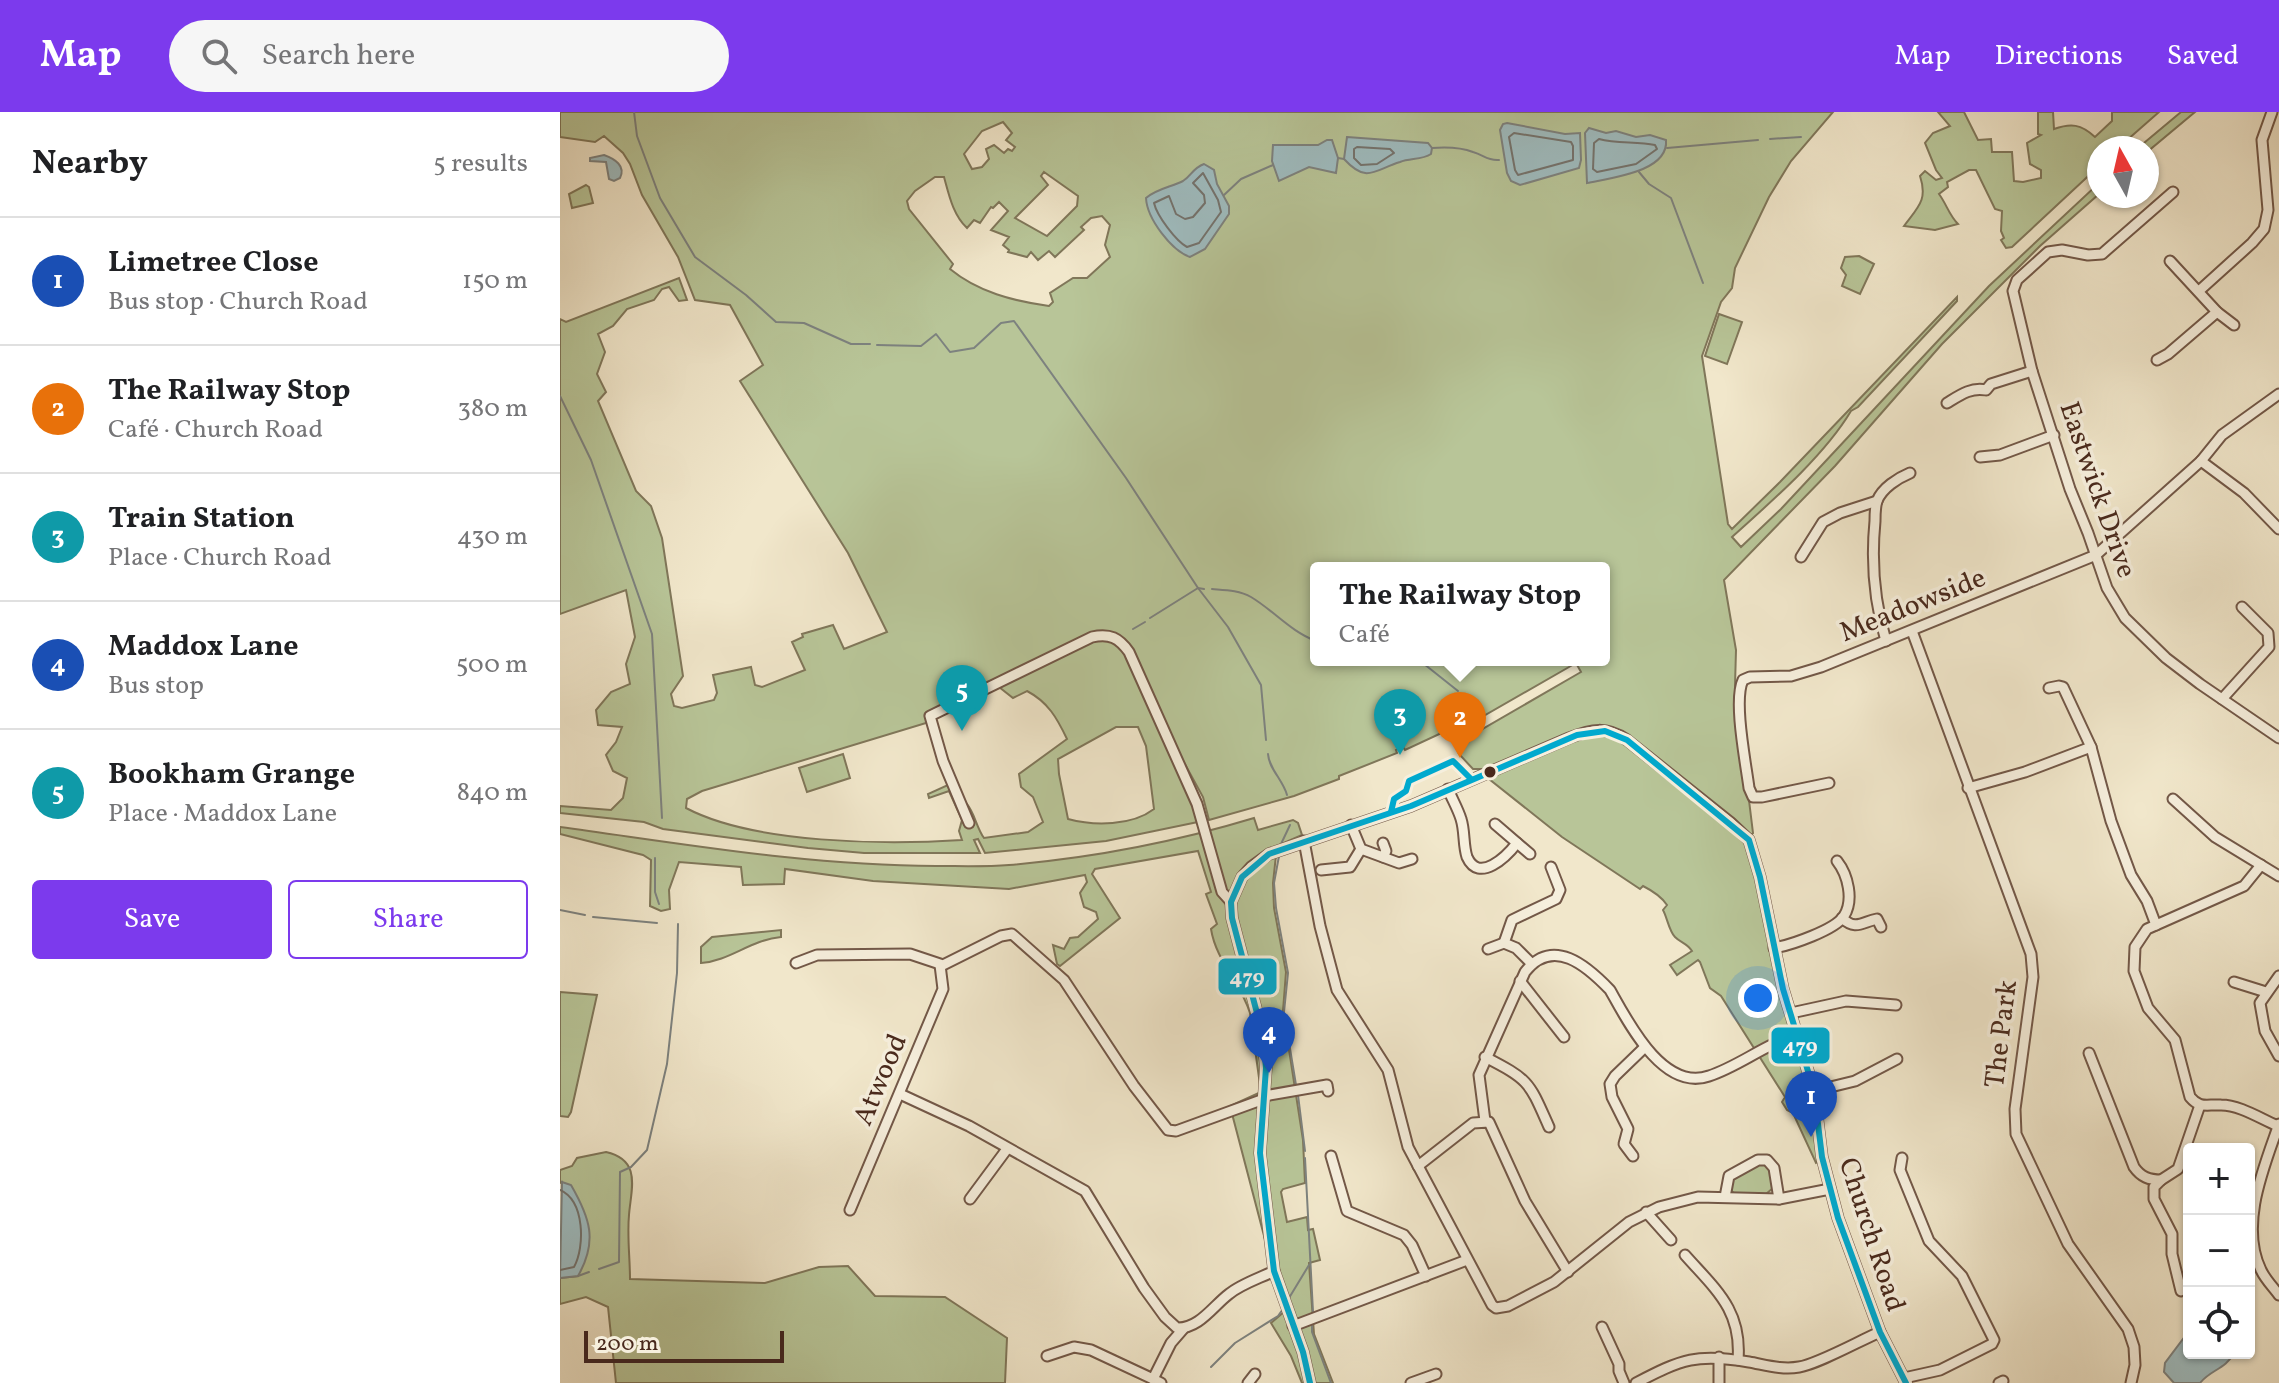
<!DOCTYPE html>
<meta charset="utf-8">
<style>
:root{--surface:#fff;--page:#f6f6f6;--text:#202124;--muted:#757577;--line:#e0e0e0;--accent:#7c3aed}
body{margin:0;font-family:Vollkorn,serif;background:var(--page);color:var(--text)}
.controls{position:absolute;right:24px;bottom:24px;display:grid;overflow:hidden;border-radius:8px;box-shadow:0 2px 6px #0004}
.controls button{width:72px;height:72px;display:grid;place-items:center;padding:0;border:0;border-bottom:2px solid var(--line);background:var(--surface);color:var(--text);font:40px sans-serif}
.compass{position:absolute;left:1527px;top:24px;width:72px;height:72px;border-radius:50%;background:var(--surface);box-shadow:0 2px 6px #0004;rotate:352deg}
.scale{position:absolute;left:24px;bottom:20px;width:200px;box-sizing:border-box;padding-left:8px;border:4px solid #49291c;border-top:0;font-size:22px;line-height:28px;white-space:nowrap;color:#49291c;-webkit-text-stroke:6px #f6efdd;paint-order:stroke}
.you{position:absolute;left:1198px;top:886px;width:28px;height:28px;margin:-20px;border:6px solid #fff;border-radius:50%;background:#1a73e8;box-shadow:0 0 0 12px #1a73e833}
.badge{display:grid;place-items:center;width:52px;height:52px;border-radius:50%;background:var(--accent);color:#fff;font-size:26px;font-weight:700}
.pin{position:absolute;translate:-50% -66px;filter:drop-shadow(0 2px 4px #0008)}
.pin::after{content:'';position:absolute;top:42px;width:28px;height:24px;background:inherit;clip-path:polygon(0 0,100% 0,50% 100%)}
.popup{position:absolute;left:750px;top:450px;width:300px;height:104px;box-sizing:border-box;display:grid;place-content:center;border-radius:8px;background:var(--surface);filter:drop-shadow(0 2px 6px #0005);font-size:26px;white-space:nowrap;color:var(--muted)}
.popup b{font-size:30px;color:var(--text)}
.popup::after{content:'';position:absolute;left:50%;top:100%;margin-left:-16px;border:16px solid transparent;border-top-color:var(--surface)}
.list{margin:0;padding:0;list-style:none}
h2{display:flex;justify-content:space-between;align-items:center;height:104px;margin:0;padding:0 32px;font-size:34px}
h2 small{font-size:26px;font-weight:400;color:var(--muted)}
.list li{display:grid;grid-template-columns:52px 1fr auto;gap:24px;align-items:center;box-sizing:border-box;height:128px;padding:0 32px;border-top:2px solid var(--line)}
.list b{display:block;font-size:30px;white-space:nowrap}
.list p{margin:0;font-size:26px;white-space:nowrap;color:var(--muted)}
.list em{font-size:26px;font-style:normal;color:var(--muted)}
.actions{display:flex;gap:16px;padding:24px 32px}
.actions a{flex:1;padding:18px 0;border:2px solid var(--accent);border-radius:8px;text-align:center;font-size:28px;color:var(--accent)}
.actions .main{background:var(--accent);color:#fff}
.icon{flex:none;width:44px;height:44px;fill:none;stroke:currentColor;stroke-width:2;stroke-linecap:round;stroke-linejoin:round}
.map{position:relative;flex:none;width:1719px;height:1271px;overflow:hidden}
header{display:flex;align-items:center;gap:48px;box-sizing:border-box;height:112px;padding:0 40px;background:var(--accent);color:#fff}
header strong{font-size:38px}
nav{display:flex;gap:44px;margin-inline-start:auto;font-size:28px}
.search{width:560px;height:72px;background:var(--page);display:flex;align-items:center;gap:20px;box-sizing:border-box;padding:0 28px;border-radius:44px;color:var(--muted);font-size:30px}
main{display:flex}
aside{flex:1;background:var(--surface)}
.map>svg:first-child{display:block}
</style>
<header>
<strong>Map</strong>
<div class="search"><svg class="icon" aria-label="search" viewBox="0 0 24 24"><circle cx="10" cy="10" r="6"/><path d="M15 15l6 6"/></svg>Search here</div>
<nav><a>Map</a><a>Directions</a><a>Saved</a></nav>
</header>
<main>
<aside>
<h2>Nearby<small>5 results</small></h2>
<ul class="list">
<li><span class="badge" style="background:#1a4fb4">1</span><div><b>Limetree Close</b><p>Bus stop · Church Road</p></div><em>150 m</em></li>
<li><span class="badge" style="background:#e8710a">2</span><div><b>The Railway Stop</b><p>Café · Church Road</p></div><em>380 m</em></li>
<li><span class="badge" style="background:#0f9aa8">3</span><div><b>Train Station</b><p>Place · Church Road</p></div><em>430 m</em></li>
<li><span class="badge" style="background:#1a4fb4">4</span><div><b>Maddox Lane</b><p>Bus stop</p></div><em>500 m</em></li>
<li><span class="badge" style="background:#0f9aa8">5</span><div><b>Bookham Grange</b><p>Place · Maddox Lane</p></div><em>840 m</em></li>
</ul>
<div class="actions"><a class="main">Save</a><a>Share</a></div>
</aside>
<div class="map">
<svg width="1719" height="1271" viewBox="0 0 1719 1271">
<rect width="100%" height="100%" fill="#f1e7cb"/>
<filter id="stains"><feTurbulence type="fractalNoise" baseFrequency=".0025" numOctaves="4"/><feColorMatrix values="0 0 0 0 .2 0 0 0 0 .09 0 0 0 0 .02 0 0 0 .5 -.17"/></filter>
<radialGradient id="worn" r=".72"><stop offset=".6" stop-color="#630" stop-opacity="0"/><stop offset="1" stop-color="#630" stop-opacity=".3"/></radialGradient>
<g fill="#b8c598" stroke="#80775a" stroke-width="2" fill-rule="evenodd">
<path d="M0 0H1273L1231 49 1209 85 1175 156 1172 176 1161 190 1142 244 1168 412 1172 417 1220 370 1397 185V189L1298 295 1291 299C1264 344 1212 389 1172 425L1181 435 1221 397 1429 174 1539 71V82L1480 134 1382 232 1275 354 1164 468 1176 538 1175 574 1193 721 1184 729 1188 734 1206 808 1215 862 1249 972 1258 1050 1256 1051 1233 1001 1227 998 1222 990 1225 985 1161 884 1150 876 1140 850 1138 848 1117 863 1110 853 1132 839C1127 831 1121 831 1115 825 1109 819 1107 805 1103 798L1107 793C1101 784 1093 779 1083 774L1080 777 1002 725 929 667 921 657H913L899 642 895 633 1021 560 1016 551 920 606 918 604 845 638 843 635 836 638 837 641 779 664V667L734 684 649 708 643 685 566 545 629 682 638 710 546 729 425 741 418 727 414 728 420 741H304L248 736 103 717 84 710 0 701V694L51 698 63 686 67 666 53 659 46 643 56 630 62 615 38 613 36 598 51 580 70 572 66 552 75 525 66 478 0 502V207L6 210 119 166 127 188 119 189 109 175 102 177 94 188 67 197 53 214 38 222 45 240 37 262 46 280 38 289 76 379 91 394 102 426 123 564 111 582 114 594 122 596 154 588 157 581 153 563 191 555 195 573 202 575 245 558 232 530 243 525 242 522 273 513 284 537 327 520 288 441 180 269 203 253 170 193 135 188 118 145 82 83 70 52 63 41 44 24 35 30 0 25ZM443 10 452 21 446 28 455 35 452 39 448 37 444 41 434 33 426 37 429 47 422 55 412 57 404 42 422 19ZM484 60 518 84 517 94 487 124 455 106 488 73 481 64ZM375 65H384C389 83 393 103 407 116L414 108 420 111 431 95 433 96 439 90 448 99 431 118 449 125 443 133 449 138 448 140 467 145 471 140 478 148 489 139 495 145 524 118 521 115 531 106 542 104 550 113 545 133 550 145 527 166H513L490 181 493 190 489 194C453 189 418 180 390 157L393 152 349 97 347 89 355 79ZM756 456H1044V548H756ZM439 575 453 586 467 579C488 590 497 606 507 627L459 662 461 675 473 685 483 710 468 720 424 726C416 715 415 701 406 691H399L390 672 368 682 369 686 389 679 402 708 399 719 402 728C326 733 194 732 126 696L127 687 142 679 366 611V608ZM556 615H578L586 634 594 697C572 714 534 714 508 707L499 662 498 647Z"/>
<path d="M1378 0H1404L1418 28 1431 27 1432 40H1452L1454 69 1463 70 1481 66V58L1470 52 1467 31 1481 23 1478 22V0H1493L1494 17C1511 11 1521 12 1535 25L1552 9V0H1599L1558 36H1539V54L1452 135 1446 136 1441 128 1444 126 1441 119 1442 99 1435 97 1416 58H1409L1387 70 1388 75 1379 82C1387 93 1389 103 1398 112L1375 118 1344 114C1358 95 1368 88 1360 64L1365 59 1376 68 1382 66 1376 58 1365 31 1373 21 1390 14Z"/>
<polygon points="1621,0 1635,0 1587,40 1587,36 1578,36"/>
<polygon points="26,73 29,75 33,91 12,96 9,82"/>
<polygon points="1299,144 1314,152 1300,182 1282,174 1286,163 1281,156 1285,145"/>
<polygon points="1159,202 1182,210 1167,252 1145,244"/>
<polygon points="283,642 290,666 247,680 239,656"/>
<path d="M694 706 698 718 733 708 738 711 742 723 717 734 713 771 714 796 726 860 723 899 743 1028 745 1071 723 1077 721 1080 727 1110 747 1105 748 1118 753 1117 760 1148 749 1151 754 1222 773 1271H742L731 1244 711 1211 724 1200 670 994 701 980 690 901C681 871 656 849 651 817L657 812 646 782 651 780 638 739 535 757 532 762 560 806 500 854 497 852 493 833 504 837 510 826 518 825 538 807 536 800 524 795 520 781 527 770 525 763 449 777 313 769 225 757 224 772 183 773 181 755 119 750 109 778 110 797 101 799 90 794 91 748 83 743 0 722V715C125 732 250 754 376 754 400 754 425 755 449 753 531 746 615 730 694 706Z"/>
<path d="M221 818V825C190 828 170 849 141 851V835L152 825Z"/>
<polygon points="0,880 37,883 11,1000 8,1005 0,1004"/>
<path d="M46 1040C82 1048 71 1077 69 1103 67 1124 70 1146 70 1167L205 1171 259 1155 288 1154 315 1184 385 1185 447 1226 445 1271H56L48 1195 26 1185 0 1192V1166L18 1164 2 1070 0 1071V1058L12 1054 17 1046Z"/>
<polygon points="1202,1050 1211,1057 1213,1076 1206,1082 1174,1081 1169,1077 1172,1066"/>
</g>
<g fill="#9fbdc1" stroke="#7d827f" stroke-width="2">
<polygon points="947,11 1005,22 1020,21 1021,48 1019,56 960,73 951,69 947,61 940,18 943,12"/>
<path d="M1029 16 1046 21 1056 19 1076 25 1090 23 1106 28C1109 60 1050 66 1027 71L1025 21Z"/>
<path d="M787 25 868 31 872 36 871 42C862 48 850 46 840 50 814 58 807 72 784 47Z"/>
<polygon points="767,28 772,28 778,46 776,61 749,55 719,69 712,49 713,33 758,33"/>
<path d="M44 43C55 47 66 54 60 66L54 69 49 67 46 50 30 49V46Z"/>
<path d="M644 52 654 58 657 72 669 94V102L645 137 630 145C612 139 587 107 586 86 596 77 611 75 623 69 631 64 633 56 644 52Z"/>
<path d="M2 1070 11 1073C30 1106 38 1129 18 1164L0 1166Z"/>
<path d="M1629 1219V1241H1674C1666 1257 1650 1258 1640 1271H1614L1604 1260 1605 1251Z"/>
</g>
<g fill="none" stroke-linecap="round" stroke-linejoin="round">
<g stroke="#74736e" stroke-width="2">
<polygon points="954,21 1011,30 1013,34 1013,48 958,63 955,58 949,25"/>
<path d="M1039 27C1057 32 1077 29 1095 33L1097 37 1076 52 1037 60 1033 57 1034 31Z"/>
<polygon points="797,35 830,37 834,41 817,52 801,53 794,46 794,37"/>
<path d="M643 61 658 88 661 100 639 131 627 135C616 129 597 104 594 91L609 84 616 102 625 107 633 105 645 91 644 83 633 71Z"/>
<path d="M0 1078C25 1089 25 1135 14 1155L0 1158"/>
</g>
<g stroke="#7d827f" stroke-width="2">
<polyline points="74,0 77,24 100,86 135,145 186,183 216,210 244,211 291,232 310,232"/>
<polyline points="1210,27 1241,25"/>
<path d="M872 36C885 35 900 35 913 40 924 43 927 49 939 48"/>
<polyline points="1107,36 1198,28"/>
<polyline points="778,46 784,47"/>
<polyline points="1079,60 1089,72 1111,86 1143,171"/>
<polyline points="664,83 681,67 713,53"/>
<polyline points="317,233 361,234 376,222 390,240 414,236 441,211 454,209 566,366 638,476 668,515 701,573 706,628"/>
<polyline points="0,284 31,348 92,522 102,706"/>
<path d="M652 477C664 478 679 478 691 485 713 498 731 520 756 529"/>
<polyline points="590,506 638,476 644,477"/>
<polyline points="573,517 585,510"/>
<polyline points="859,548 898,579"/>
<path d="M708 642C709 657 723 668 727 683"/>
<polyline points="721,732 730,713"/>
<polyline points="719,744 714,771 716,796 728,861 724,900 736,973"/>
<polyline points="95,746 95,780 99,792"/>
<polyline points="0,798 25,803"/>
<polyline points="33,805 97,811"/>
<polyline points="738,983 745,1039"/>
<polyline points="745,1046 753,1200"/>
<polyline points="39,1157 59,1150 60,1060 71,1055 87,1038 107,952 117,861 118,812"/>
<polyline points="18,1164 29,1160"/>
<polyline points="729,1186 749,1153"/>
<polyline points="752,1213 752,1220 771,1271"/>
<polyline points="651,1255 675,1231 718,1204 723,1197"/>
</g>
<g stroke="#735848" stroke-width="13">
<g id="minor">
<polyline points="1613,80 1542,142 1528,143 1502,138 1488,140 1457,168 1453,179 1472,259 1510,377 1528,421 1547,476 1565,506 1606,546 1640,572 1719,626"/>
<polyline points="1610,149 1657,200 1674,213"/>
<polyline points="1640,178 1692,131 1704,117 1708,98 1702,28 1712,0"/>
<polyline points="1597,248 1608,242 1657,200"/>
<path d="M1387 291C1400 283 1411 275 1426 278L1431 272 1472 259"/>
<polyline points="1420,345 1440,343 1494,323"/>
<polyline points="1641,349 1684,381 1719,417"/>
<polyline points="1241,445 1263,410 1280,401 1317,389"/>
<polyline points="1352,519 1471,842 1473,865 1455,997 1456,1022 1508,1132 1568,1217 1574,1235 1575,1253 1571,1271"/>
<path d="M1326 529C1314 489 1311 450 1315 409 1315 403 1315 395 1317 389 1322 376 1338 366 1350 361"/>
<polyline points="1489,576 1499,574 1503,575 1531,635 1551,709 1571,763 1587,789 1596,813"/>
<polyline points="1662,587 1709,535 1708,521 1682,495"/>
<path d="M1269 671 1202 685H1193L1189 676C1186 652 1173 588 1183 568L1190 565 1231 564 1261 555 1536 443 1641 349 1662 323 1719 282"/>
<polyline points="1408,676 1465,660 1531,635"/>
<path d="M888 677C892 687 898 697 901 707 905 719 903 733 907 745 919 772 947 744 957 731"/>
<polyline points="1613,687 1655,725 1719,764"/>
<path d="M409 711 383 649 370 604 532 525C550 521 559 526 569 540L637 692 662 780 671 790"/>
<polyline points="935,712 970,742"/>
<polyline points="791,713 801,737 839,751 852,747"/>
<polyline points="744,729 760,814 777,878 828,958 848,1035 932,1193 936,1196 948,1194 994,1170 1069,1110 1099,1095 1138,1085 1219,1087 1270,1077"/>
<polyline points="823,745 826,739 823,731"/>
<path d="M1701 753 1684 774 1587 817 1575 835 1574 859 1588 896 1615 928 1630 985C1640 997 1647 992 1661 993 1680 993 1701 1007 1718 1014"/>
<polyline points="761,758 790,755 801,737"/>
<path d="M1282 806C1296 819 1302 810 1317 807L1321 815"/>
<path d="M1214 836C1231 833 1275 818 1284 804 1294 788 1288 763 1277 749"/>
<polyline points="928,837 944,831"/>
<polyline points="236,851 257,843 350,842 383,853 441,824 452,822 504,868 574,974 608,1018 616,1019 704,987"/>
<polyline points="972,852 956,836 944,831 952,808 996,787 1000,778 991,755"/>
<polyline points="1719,864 1700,891 1705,919 1719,944"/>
<polyline points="960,869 1004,925"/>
<polyline points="1674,870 1706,880"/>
<polyline points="1231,901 1286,889 1336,893"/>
<path d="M1529 941 1574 1055C1581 1065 1589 1068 1601 1068L1618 1057 1640 993"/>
<path d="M925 945C970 968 969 970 989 1015"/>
<polyline points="1254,979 1295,969 1337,947"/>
<path d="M340 982 409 1014 525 1079 584 1176 605 1205 617 1216C639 1217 653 1194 669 1182 681 1172 700 1166 714 1159"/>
<polyline points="704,984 767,973 768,979"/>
<path d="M925 1009 919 963 965 860C993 824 1027 854 1050 878 1068 910 1103 980 1149 964 1180 954 1206 931 1238 923"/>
<path d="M1719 1012C1704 1055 1679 1113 1701 1158 1705 1167 1713 1175 1719 1183"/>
<polyline points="771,1044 787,1099 844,1123 852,1133 866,1164"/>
<polyline points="1073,1044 1064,1032 1068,1017 1052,985 1050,972 1055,964 1085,935"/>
<polyline points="1342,1046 1340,1058 1369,1129 1402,1164 1434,1228 1432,1232 1380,1258 1344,1266"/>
<polyline points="858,1054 913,1011 929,1010 965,1089 1008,1160"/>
<polyline points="1601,1068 1594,1075 1594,1087 1612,1122 1612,1142 1621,1179"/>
<polyline points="1165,1085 1169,1064 1198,1048 1207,1048 1214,1056 1219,1087"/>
<polyline points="410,1087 447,1037"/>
<polyline points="290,1098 383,877 380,853"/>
<polyline points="1086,1100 1111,1128"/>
<path d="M1125 1143C1156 1178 1182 1198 1178 1248"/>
<polyline points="733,1214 907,1148"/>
<polyline points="1042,1215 1059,1252 1059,1259 1064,1271"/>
<polyline points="487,1244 514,1235 531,1238 593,1267"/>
<polyline points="601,1271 593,1267 611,1231 624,1216"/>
<polyline points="688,1271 695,1262"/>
<path d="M750 1271 743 1240 714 1159 700 1041 706 956 703 924 672 806 671 790 682 765 691 755 709 742 851 694 1009 626C1032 617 1046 614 1067 628L1170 710 1189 728 1200 765 1223 877 1254 979 1262 1045 1278 1106 1320 1220 1346 1271"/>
<polyline points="851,1271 876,1262"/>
<path d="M1076 1271C1122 1247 1137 1241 1189 1250 1206 1253 1222 1258 1239 1255 1258 1252 1299 1229 1320 1220"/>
<polyline points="1159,1271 1159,1245"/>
<polyline points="1439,1271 1443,1269"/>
</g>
</g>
<use href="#minor" stroke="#f6efdd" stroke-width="9"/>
<g stroke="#f6efdd" stroke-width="12">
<g id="bus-1">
<polyline points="831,700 834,687 846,679 849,669 893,649 911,667"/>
<polyline points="750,1271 743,1240 714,1159 700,1041 706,956 703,924 672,806 671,790 682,765 709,742 851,694 1017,623 1045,619 1067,628 1189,728 1200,765 1223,877 1254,979 1262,1045 1278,1106 1320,1220 1346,1271"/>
</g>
</g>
<use href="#bus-1" stroke="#00a9ce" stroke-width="6"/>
</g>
<circle fill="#49291c" stroke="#f6efdd" stroke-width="3" cx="930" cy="660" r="7"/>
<g text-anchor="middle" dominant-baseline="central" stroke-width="7" stroke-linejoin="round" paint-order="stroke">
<g font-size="28" fill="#49291c" stroke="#f6efdd">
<text transform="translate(1537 378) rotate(71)">Eastwick Drive</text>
<text transform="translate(1353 494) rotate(-22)">Meadowside</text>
<text transform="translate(1442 922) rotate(-83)">The Park</text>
<text transform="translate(321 968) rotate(-67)">Atwood</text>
<text transform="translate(1311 1123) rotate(72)">Church Road</text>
</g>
</g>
<g stroke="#f6efdd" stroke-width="3">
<rect x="657" y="845" width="61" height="39" rx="8" fill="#00a9ce"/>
<rect x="1210" y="914" width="61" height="39" rx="8" fill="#00a9ce"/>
</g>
<g font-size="22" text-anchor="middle" font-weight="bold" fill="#fff">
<text x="687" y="872">479</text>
<text x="1240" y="941">479</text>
</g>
<rect width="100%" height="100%" filter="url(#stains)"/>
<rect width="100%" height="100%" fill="url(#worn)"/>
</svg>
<div class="controls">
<button>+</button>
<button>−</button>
<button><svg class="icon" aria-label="locate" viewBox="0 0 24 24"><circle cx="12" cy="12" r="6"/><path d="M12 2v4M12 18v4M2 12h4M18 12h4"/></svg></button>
</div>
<svg class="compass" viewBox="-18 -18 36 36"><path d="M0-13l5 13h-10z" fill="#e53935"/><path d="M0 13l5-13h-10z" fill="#757577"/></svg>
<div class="scale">200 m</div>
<div class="you"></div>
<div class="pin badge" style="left:1251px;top:1025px;background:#1a4fb4">1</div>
<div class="pin badge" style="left:900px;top:646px;background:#e8710a">2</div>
<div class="popup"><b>The Railway Stop</b>Café</div>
<div class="pin badge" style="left:840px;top:643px;background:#0f9aa8">3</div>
<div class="pin badge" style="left:709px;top:961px;background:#1a4fb4">4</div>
<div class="pin badge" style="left:402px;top:619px;background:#0f9aa8">5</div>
</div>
</main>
